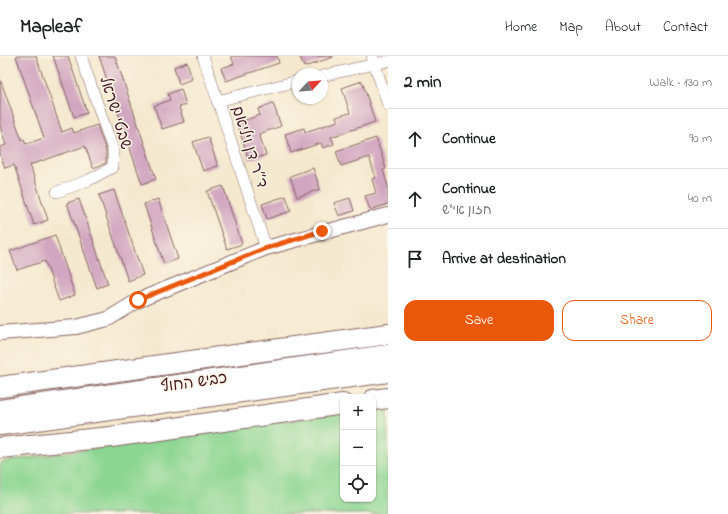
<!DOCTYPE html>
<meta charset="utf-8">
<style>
:root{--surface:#fff;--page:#f6f6f6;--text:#202124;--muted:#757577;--line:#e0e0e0;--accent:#ea580c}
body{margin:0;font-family:"Indie Flower","Playpen Sans Hebrew",sans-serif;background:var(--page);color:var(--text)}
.controls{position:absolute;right:12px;bottom:12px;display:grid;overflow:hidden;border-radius:8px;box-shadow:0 1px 3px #0004}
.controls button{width:36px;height:36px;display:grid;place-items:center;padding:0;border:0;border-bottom:1px solid var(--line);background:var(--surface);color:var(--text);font:20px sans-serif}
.compass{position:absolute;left:292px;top:12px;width:36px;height:36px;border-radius:50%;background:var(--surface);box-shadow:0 1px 3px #0004;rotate:64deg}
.stop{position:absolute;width:12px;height:12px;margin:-9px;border:3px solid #ea580c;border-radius:50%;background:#fff}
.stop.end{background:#ea580c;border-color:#fff;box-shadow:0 1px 4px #0008}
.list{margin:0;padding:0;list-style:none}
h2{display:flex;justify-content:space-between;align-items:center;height:52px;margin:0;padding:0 16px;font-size:17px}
h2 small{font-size:13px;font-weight:400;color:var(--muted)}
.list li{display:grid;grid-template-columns:26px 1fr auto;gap:12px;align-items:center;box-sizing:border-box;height:60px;padding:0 16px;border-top:1px solid var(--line)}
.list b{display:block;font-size:15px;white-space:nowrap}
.list p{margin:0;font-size:13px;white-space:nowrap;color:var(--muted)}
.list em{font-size:13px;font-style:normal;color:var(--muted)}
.actions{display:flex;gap:8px;padding:12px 16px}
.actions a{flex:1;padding:9px 0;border:1px solid var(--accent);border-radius:12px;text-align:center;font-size:14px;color:var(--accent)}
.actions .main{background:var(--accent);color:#fff}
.icon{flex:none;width:22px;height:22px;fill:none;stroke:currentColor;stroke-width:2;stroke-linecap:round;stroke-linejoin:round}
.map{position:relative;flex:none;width:388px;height:458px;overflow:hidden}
header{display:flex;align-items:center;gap:24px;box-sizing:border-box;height:56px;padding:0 20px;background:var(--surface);border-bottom:1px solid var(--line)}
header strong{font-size:19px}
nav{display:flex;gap:22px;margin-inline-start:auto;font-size:14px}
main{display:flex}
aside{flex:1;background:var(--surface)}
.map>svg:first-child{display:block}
</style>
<header>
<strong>Mapleaf</strong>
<nav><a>Home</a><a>Map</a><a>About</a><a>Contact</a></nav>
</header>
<main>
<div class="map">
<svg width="388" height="458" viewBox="0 0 388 458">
<rect width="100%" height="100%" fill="#fcf5e5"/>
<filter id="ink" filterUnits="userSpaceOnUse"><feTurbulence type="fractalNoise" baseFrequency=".025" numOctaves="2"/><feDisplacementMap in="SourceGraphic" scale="8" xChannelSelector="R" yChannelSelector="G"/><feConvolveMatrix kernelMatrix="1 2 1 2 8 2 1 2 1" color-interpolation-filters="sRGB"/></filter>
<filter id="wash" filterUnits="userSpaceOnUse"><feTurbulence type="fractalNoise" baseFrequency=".012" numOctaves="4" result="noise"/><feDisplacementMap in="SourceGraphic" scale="16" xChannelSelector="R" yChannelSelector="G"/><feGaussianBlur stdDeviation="0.9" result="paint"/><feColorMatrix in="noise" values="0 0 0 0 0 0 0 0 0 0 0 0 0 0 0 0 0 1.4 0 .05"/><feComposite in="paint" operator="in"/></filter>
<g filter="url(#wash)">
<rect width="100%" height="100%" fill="#f4e8ce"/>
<polygon fill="#8cd692" stroke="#6b7a5e" points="388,353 388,458 0,458 0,406 274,366 343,358 343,443 373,443 373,354"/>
<g id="blocks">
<g fill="#d1a6c0">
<polygon points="16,0 36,0 62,76 72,72 74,77 97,69 106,95 106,107 93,112 85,90 30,109 48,164 34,169 14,109 5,112 0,98 0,91 6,89 0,70 0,23 22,84 24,83 26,88 44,82"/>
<polygon points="53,0 68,0 87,57 74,61"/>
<polygon points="99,0 115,0 156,123 142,128"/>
<polygon points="231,0 277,0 279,7 226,25 221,12 234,8"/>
<polygon points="300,0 333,0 333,1 304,11"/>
<polygon points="187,6 192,23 179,28 174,11"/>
<polygon points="362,25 375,66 331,81 334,88 323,92 321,87 291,97 285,78 304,72 305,76 338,65 336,61 350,57 342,32"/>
<polygon points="181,33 186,49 179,51 184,66 162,73 154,50 170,44 168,38"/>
<polygon points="273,47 281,70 259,78 266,99 249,104 237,67 260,59 258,53"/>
<polygon points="208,81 218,110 203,115 193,86"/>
<polygon points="376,82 386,113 383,114 388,130 388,148 370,154 365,140 376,137 372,123 376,122 369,101 341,110 336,95"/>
<polygon points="313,112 320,133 297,141 290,120"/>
<polygon points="223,130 242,188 227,193 207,135"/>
<polygon points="114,134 143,219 128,225 99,139"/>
<polygon points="286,140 291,155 267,163 262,148"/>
<polygon points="350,142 354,155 339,160 334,147"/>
<polygon points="79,143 108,228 97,232 67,147"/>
<polygon points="158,143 178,203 164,208 144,148"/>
<polygon points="55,179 75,239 59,245 45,205 17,214 10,195"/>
</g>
</g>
</g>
<g filter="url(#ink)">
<use href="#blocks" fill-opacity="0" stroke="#866564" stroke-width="1"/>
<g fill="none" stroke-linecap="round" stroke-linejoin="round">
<g stroke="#866564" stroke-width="12">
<g id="minor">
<polyline points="203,0 266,192"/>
<polyline points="372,0 388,49"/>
<polyline points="322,20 388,5"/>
<polyline points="217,45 298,25"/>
<polyline points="57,136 89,124 113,111 113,94 81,0"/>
</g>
</g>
<g stroke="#866564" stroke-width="16">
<polyline id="tertiary" points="0,277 76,271 108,263 139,244 266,192 388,159"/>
</g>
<g stroke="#866564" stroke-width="22">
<g id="motorway">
<polyline points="0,331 388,278"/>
<polyline points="373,344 388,342"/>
<polyline points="0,354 388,299"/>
<polyline points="0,369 388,316"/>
<polyline points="0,392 111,381 343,348"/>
</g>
</g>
<use href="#minor" stroke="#fff" stroke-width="11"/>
<use href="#tertiary" stroke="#fff" stroke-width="14"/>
<use href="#motorway" stroke="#fff" stroke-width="20"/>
</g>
</g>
<g fill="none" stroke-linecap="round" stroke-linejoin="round" filter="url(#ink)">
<polyline stroke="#ea580c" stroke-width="5" points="138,244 266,192 322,175"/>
</g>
<g text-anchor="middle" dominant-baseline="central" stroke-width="3" stroke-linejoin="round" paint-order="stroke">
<g font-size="16" fill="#4a1f2b" stroke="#fcf5e5">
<text transform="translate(115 57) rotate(73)">שבטי ישראל</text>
<text transform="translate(249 91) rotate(72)">ד״ר דן ויליאם</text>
<text transform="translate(194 327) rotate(-8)">כביש החוף</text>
</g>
</g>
</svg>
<div class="controls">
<button>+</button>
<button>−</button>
<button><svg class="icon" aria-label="locate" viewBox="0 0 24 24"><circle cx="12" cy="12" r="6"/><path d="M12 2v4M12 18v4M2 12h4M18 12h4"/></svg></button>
</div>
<svg class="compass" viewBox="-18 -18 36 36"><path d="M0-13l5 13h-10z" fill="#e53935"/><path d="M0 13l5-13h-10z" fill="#757577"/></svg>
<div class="stop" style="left:138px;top:244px"></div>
<div class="stop end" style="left:322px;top:175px"></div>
</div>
<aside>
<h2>2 min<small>Walk · 130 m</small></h2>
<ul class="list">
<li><svg class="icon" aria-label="ahead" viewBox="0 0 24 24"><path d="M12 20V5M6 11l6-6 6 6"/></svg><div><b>Continue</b></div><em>90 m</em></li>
<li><svg class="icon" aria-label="ahead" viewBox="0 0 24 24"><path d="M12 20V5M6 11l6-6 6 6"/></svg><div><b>Continue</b><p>חזון אי&quot;ש</p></div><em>40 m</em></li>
<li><svg class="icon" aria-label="arrive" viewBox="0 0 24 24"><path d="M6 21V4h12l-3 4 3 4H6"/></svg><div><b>Arrive at destination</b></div></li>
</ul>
<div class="actions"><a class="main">Save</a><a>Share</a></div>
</aside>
</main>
